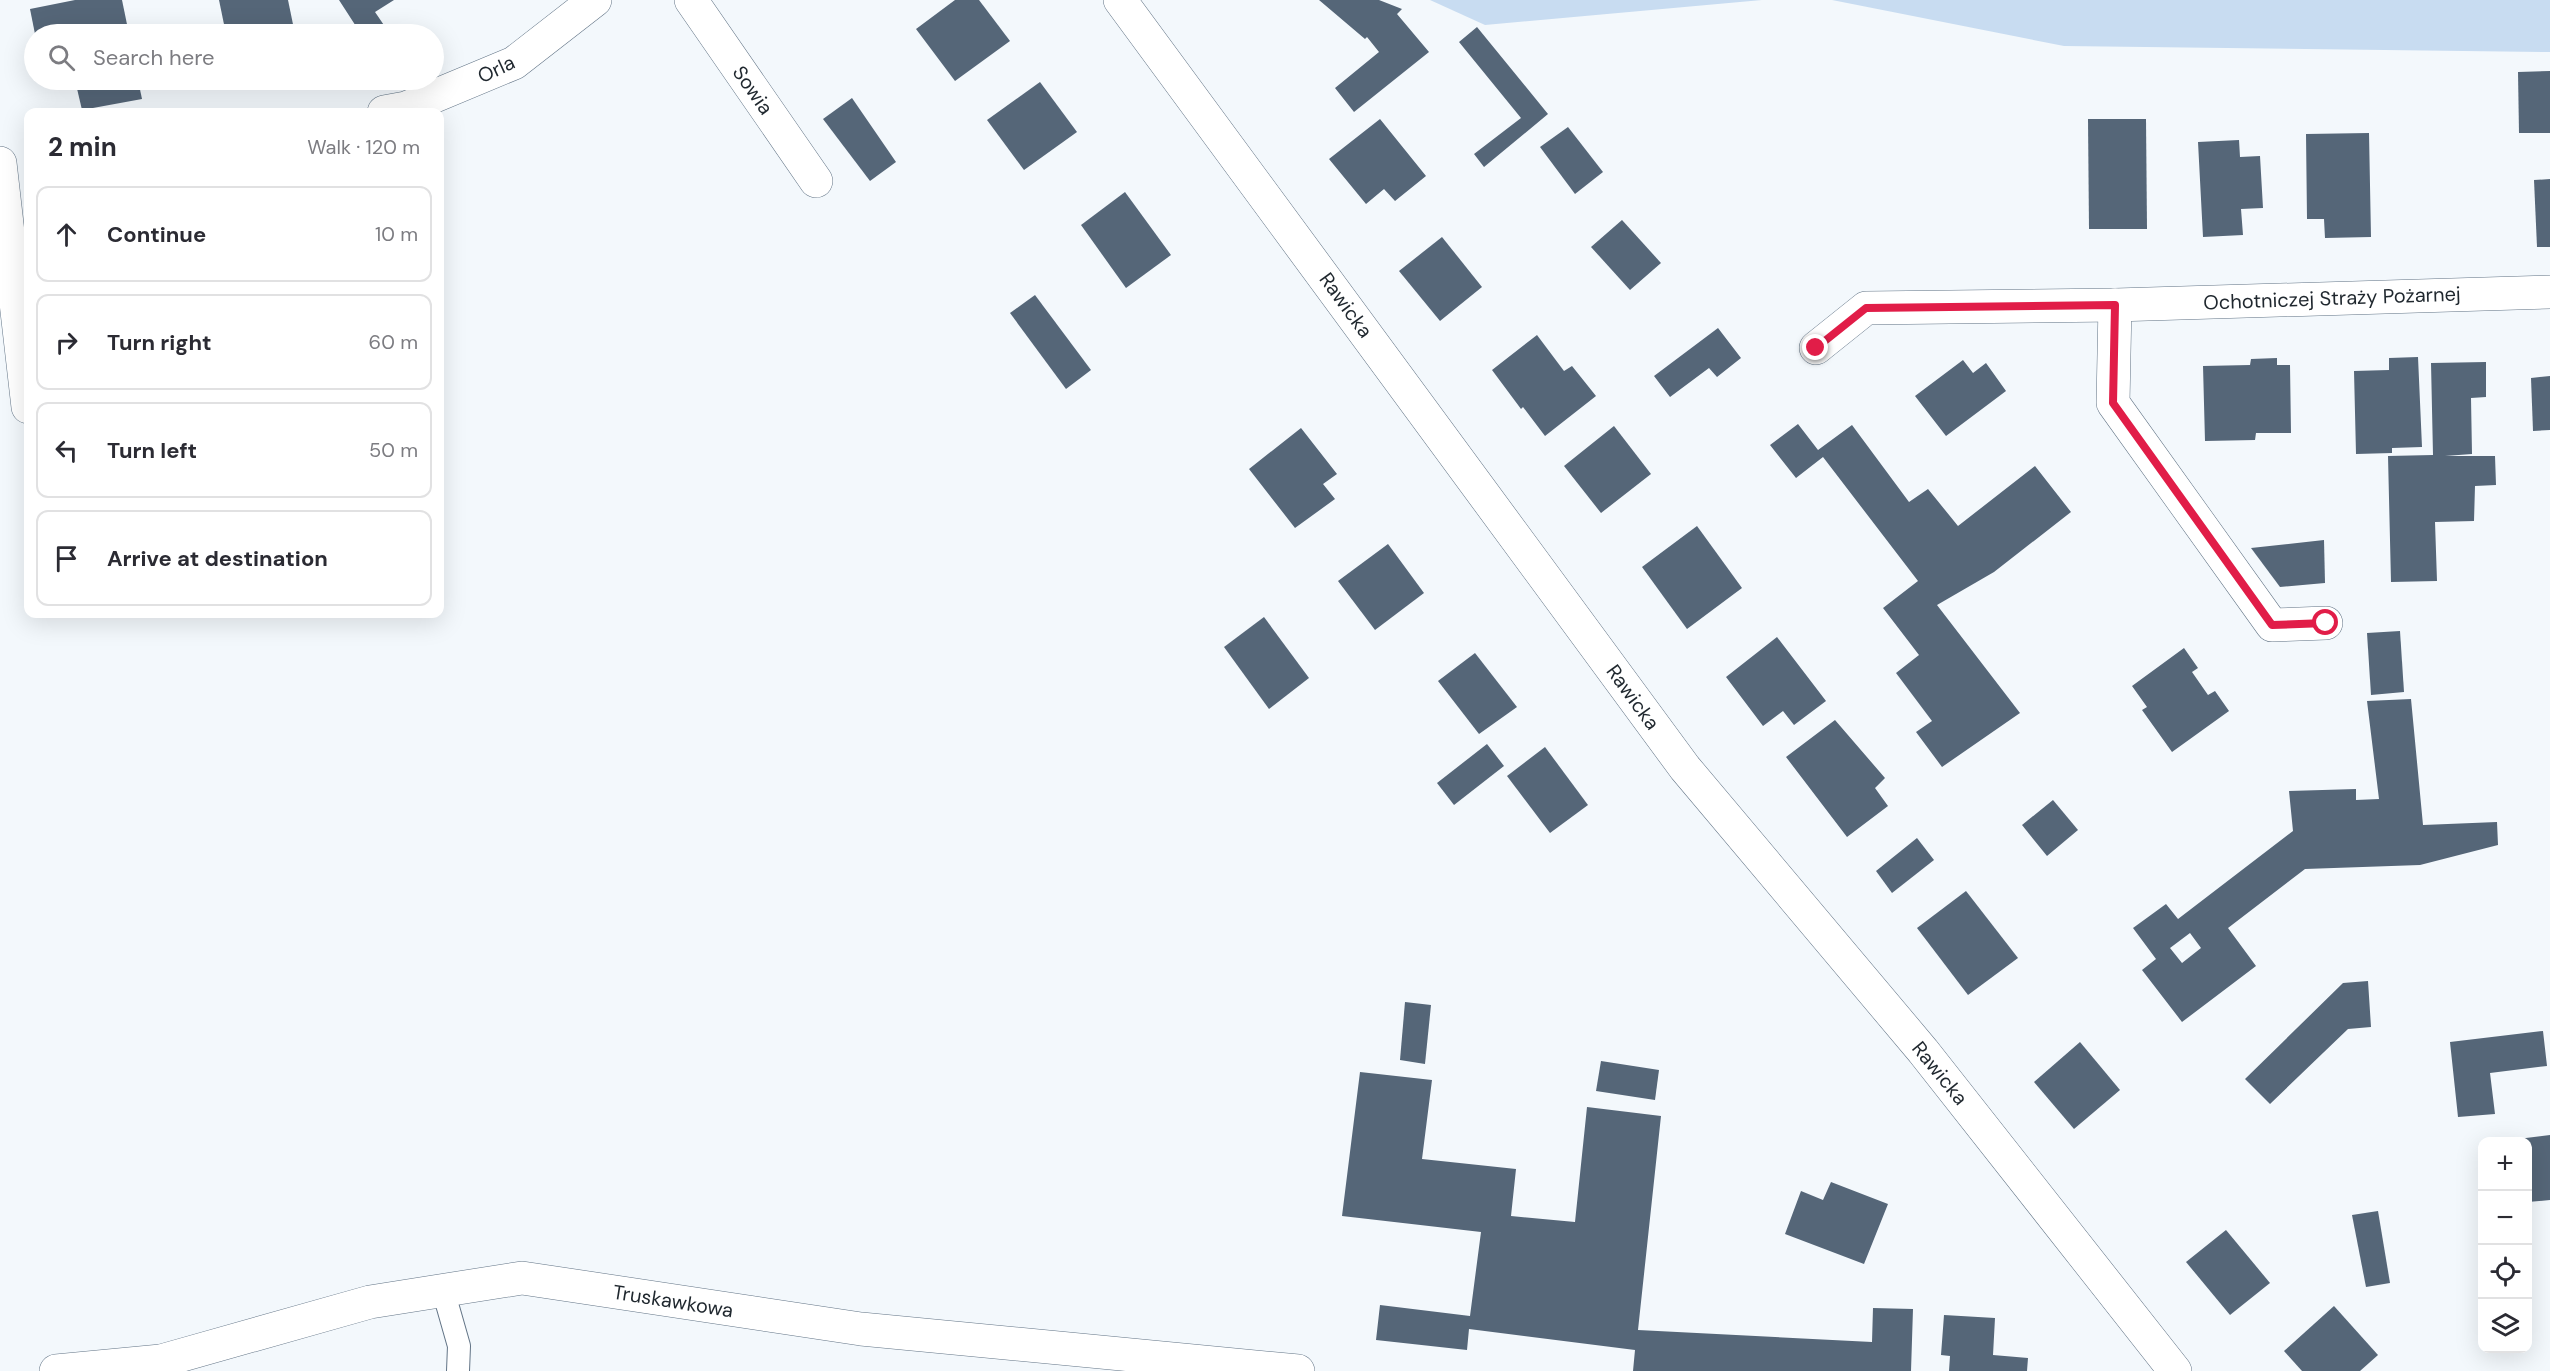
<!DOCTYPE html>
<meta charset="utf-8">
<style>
:root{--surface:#fff;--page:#f2f2f3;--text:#2b2b33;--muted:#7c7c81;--line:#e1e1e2}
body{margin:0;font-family:"DM Sans",sans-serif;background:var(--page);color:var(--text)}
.controls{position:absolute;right:18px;bottom:18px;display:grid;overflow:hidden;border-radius:12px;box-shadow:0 6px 24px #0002}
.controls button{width:54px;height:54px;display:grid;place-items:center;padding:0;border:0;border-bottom:2px solid var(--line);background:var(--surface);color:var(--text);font:30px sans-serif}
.stop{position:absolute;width:18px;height:18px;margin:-14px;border:4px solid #e11d48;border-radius:50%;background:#fff}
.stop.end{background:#e11d48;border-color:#fff;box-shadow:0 2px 6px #0008}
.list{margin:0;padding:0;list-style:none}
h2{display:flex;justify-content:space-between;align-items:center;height:78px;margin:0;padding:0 24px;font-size:26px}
h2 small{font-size:20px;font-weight:400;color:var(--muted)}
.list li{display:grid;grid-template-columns:39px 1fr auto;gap:18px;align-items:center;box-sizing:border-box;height:96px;margin:0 12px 12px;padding:0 12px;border:2px solid var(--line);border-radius:12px}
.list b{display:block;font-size:22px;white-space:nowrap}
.list em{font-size:20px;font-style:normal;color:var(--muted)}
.icon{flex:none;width:33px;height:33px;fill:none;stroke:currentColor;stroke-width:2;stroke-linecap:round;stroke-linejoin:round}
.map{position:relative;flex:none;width:2550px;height:1371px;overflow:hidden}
.search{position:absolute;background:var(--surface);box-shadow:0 6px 24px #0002;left:24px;top:24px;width:420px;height:66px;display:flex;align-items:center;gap:15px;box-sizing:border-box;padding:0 21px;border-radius:33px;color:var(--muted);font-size:22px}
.panel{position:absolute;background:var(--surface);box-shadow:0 6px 24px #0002;left:24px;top:108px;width:420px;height:510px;border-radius:12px}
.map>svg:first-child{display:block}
</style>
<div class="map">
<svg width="2550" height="1371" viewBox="0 0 2550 1371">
<rect width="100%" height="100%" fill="#f3f8fc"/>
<g fill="#c8dcf1">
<polygon points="1430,0 1762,0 1485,25"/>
<polygon points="1832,0 2550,0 2550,52 2064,46"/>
</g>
<g fill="#556678" fill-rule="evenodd">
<polygon points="75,0 122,0 129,34 35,34 30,9"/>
<polygon points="219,0 288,0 295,34 226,34"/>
<polygon points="339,0 394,0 375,12 390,34 361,34"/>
<polygon points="955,0 979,0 1010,41 955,81 916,29"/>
<polygon points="1319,0 1379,0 1402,9 1397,14 1429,52 1354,112 1335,88 1379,52 1367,37 1365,39"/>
<polygon points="1477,27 1548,114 1484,167 1474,154 1521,118 1459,42"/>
<polygon points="2550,71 2550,133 2519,133 2518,72"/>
<polygon points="75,80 138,80 142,99 82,110"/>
<polygon points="1040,82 1077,132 1024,170 987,120"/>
<polygon points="852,98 896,162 870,181 823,119"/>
<polygon points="1380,119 1426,176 1395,201 1384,189 1366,204 1329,159"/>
<polygon points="2088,119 2146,119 2147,229 2089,229"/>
<polygon points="1568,127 1603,172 1575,194 1540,147"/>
<polygon points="2369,133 2371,237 2325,238 2324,219 2307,219 2306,134"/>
<polygon points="2239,140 2240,157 2260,156 2263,208 2241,209 2243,235 2203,237 2198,142"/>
<polygon points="2550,179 2550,247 2537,247 2534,180"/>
<polygon points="1125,192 1171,255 1126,288 1081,225"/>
<polygon points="1622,220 1661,263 1630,290 1591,247"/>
<polygon points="1442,237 1482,287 1440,321 1399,271"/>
<polygon points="1035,295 1091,370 1066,389 1010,313"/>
<polygon points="1718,328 1741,358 1717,377 1709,368 1670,397 1654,376"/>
<polygon points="1537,335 1564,371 1572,366 1596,396 1545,436 1523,407 1521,409 1492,370"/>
<polygon points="2418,357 2422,447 2392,448 2392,453 2356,454 2354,371 2389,370 2389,358"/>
<polygon points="2277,358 2277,365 2290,365 2291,433 2256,433 2255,440 2205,441 2203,366 2250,365 2251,359"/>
<polygon points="1963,360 1973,373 1986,363 2006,391 1946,436 1915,396"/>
<polygon points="2486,362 2486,397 2471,398 2472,454 2445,456 2495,456 2496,485 2475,486 2474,521 2435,522 2437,581 2391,582 2388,456 2433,455 2431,363"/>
<polygon points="2550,376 2550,430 2533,431 2531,378"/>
<polygon points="1798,424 1818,450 1852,425 1909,502 1928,489 1958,526 2035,466 2071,512 1994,572 1937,605 2020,713 1942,767 1916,732 1932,721 1896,673 1919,655 1883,608 1918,581 1823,457 1796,478 1770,445"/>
<polygon points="1614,426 1651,474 1601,513 1564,466"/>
<polygon points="1301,428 1337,474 1323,484 1335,499 1295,528 1249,469"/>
<polygon points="1697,526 1742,588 1687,629 1642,567"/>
<polygon points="2324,540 2325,583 2280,587 2251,548"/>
<polygon points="1388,544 1424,593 1375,630 1338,581"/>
<polygon points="1264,617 1309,678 1269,709 1224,647"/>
<polygon points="2400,631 2404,692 2371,695 2367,633"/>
<polygon points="1777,637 1826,701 1794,725 1783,711 1763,726 1726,677"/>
<polygon points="2184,648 2198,668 2192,672 2208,695 2215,691 2229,711 2172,752 2142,710 2147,707 2132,686"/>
<polygon points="1475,653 1517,707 1479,734 1438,681"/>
<path d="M2411 699 2423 825 2497 822 2498 845 2420 865 2305 869 2228 928 2256 966 2182 1022 2142 970 2156 959 2133 928 2166 904 2178 919 2293 831 2289 791 2356 789V800L2379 799 2367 701ZM2190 933 2201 948 2182 963 2170 948Z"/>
<polygon points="1835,720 1885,778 1875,788 1888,806 1847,837 1786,757"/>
<polygon points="1487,744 1504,766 1454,805 1437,783"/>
<polygon points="1545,747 1588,805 1550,833 1507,776"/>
<polygon points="2053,800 2078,830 2047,856 2022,825"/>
<polygon points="1917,838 1934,860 1892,893 1876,871"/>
<polygon points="1966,891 2018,958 1968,995 1917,928"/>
<polygon points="2368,981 2371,1027 2348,1029 2270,1104 2245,1079 2343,983"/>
<polygon points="1405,1002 1431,1005 1425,1064 1400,1060"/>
<polygon points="2543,1031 2547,1066 2490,1073 2495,1114 2458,1117 2450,1042"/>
<polygon points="2080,1042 2120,1090 2074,1129 2034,1082"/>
<polygon points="1601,1061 1659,1070 1655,1100 1596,1091"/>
<polygon points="1360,1072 1432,1080 1422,1159 1516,1169 1511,1216 1575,1222 1587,1107 1661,1116 1638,1330 1872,1342 1873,1308 1913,1309 1911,1371 1633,1371 1635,1350 1469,1329 1467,1350 1376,1340 1380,1305 1470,1316 1481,1232 1342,1216"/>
<polygon points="2550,1135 2550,1200 2528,1202 2528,1142 2510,1140"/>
<polygon points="1831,1182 1888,1204 1864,1264 1785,1234 1801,1191 1823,1200"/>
<polygon points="2378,1211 2390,1283 2366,1287 2352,1215"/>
<polygon points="2226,1230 2270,1283 2230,1315 2186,1262"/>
<polygon points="2334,1306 2378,1355 2360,1371 2302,1371 2284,1351"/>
<polygon points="1944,1315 1995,1318 1993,1355 2028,1358 2027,1371 1949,1371 1950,1356 1941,1355"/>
</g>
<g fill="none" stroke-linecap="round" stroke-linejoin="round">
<g stroke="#627486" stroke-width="24">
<polyline id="service" points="443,1290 459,1346 458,1371"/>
</g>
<g stroke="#627486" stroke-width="34">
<g id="minor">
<polyline points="691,0 816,181"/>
<polyline points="1120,0 1685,768 1923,1051 2175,1371"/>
<polyline points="384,112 406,108 514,63 595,0"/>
<polyline points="0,163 28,407"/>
<polyline points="2115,305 2113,403 2272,625 2326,623"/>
<polyline points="1816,348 1866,308 2115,305 2550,292"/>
<polyline points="56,1371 161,1361 370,1302 522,1278 861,1329 1298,1371"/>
</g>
</g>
<use href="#service" stroke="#fff" stroke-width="22"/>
<use href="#minor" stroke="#fff" stroke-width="33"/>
</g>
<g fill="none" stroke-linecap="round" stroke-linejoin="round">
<polyline stroke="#e11d48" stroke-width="8" points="1816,348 1866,308 2115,305 2113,403 2272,625 2326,623"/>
</g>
<g text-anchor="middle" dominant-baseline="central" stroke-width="6" stroke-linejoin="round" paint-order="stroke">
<g font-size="20" fill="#1f272e" stroke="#fff">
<text transform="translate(496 69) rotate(-25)">Orla</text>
<text transform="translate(753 90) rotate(55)">Sowia</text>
<text transform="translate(2332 298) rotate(-2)">Ochotniczej Straży Pożarnej</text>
<text transform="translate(1346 305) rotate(54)">Rawicka</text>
<text transform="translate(1633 697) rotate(54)">Rawicka</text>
<text transform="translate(1940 1073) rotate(51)">Rawicka</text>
<text transform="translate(673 1301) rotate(9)">Truskawkowa</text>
</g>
</g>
</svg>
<div class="controls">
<button>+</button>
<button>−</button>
<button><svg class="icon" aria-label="locate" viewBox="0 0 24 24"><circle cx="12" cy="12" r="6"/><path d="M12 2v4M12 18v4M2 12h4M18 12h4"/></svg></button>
<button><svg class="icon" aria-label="layers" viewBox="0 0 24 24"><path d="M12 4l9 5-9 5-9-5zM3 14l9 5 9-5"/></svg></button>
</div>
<div class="stop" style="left:2326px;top:623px"></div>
<div class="stop end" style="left:1816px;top:348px"></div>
<div class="search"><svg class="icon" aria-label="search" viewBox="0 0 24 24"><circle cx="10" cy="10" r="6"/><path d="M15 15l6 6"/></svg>Search here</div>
<section class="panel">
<h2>2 min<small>Walk · 120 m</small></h2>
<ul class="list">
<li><svg class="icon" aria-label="ahead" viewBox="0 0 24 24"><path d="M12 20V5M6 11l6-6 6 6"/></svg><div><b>Continue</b></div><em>10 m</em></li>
<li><svg class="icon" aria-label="right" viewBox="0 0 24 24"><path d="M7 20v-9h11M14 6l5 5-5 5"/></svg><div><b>Turn right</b></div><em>60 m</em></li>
<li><svg class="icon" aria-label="left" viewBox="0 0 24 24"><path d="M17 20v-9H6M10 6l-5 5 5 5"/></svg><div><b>Turn left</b></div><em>50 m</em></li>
<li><svg class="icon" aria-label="arrive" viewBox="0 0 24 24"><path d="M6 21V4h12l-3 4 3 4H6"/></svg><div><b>Arrive at destination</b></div></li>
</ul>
</section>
</div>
